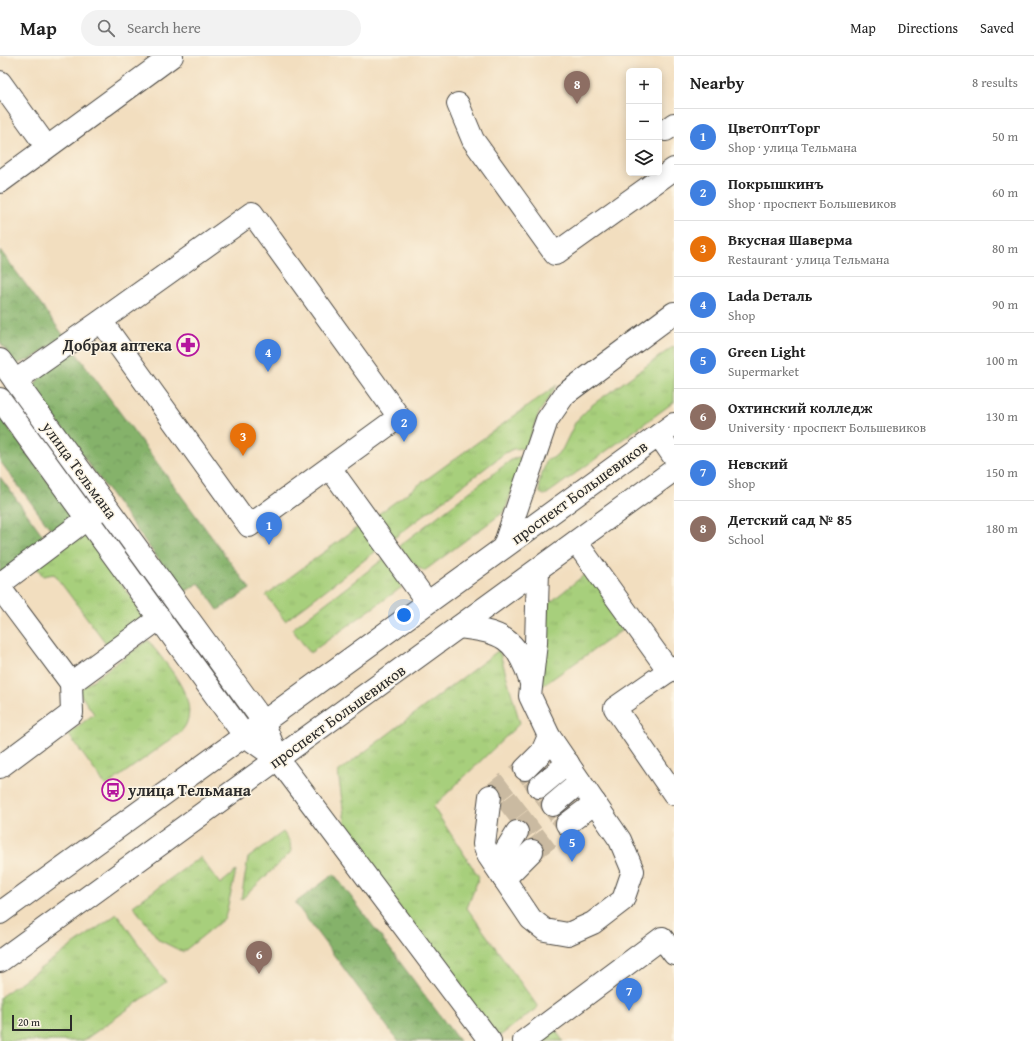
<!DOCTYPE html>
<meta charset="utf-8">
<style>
:root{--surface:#fff;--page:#f2f2f2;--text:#222;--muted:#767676;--line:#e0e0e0;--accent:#b45309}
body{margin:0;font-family:"Gentium Book Plus",serif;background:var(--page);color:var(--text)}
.controls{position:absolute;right:12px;top:12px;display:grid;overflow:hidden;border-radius:6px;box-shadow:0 2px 10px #0003}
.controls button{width:36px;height:36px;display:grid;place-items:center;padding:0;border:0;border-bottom:1px solid var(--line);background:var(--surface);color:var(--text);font:20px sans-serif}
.scale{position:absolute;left:12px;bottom:10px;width:60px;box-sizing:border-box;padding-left:4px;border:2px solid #2b2b2b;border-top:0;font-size:11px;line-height:14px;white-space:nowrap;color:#2b2b2b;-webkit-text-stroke:3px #fcf5e5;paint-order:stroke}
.you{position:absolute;left:404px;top:559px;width:14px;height:14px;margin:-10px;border:3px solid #fff;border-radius:50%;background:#1a73e8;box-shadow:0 0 0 6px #1a73e833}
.badge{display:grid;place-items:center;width:26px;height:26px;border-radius:50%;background:var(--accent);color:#fff;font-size:13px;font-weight:700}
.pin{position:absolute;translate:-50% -33px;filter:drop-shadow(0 1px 2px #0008)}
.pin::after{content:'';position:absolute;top:21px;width:14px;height:12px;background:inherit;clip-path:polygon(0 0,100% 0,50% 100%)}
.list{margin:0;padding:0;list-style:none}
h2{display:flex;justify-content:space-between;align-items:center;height:52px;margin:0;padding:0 16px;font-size:17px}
h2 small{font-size:13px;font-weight:400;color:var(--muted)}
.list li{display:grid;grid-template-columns:26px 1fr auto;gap:12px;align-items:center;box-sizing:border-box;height:56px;padding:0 16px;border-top:1px solid var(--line)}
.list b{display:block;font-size:15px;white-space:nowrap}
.list p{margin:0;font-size:13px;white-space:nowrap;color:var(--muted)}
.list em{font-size:13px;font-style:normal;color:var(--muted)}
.icon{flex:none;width:22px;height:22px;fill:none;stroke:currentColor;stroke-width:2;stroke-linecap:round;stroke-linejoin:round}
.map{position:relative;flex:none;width:674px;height:985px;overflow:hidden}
header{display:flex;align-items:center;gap:24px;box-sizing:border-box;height:56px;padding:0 20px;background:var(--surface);border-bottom:1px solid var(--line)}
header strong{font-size:19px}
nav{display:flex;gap:22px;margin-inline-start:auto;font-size:14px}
.search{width:280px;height:36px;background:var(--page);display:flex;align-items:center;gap:10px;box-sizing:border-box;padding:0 14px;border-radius:22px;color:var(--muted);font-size:15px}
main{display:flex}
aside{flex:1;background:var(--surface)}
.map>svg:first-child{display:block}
</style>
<header>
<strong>Map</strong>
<div class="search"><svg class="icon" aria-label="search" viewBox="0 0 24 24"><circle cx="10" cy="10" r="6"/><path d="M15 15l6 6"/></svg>Search here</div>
<nav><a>Map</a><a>Directions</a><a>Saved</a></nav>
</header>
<main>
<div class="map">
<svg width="674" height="985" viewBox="0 0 674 985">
<defs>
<pattern id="grass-tufts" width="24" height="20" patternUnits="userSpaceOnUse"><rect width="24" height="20" fill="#a7cf7b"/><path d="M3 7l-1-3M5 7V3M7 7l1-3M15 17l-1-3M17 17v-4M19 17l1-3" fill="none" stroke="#90b26a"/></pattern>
<pattern id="forest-crowns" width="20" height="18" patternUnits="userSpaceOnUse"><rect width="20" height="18" fill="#85b26b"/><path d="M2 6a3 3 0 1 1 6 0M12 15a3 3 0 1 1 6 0" fill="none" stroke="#6d9158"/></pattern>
</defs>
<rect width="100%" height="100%" fill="#fcf5e5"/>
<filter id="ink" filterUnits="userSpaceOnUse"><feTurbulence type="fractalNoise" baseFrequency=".025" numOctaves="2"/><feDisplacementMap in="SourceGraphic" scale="8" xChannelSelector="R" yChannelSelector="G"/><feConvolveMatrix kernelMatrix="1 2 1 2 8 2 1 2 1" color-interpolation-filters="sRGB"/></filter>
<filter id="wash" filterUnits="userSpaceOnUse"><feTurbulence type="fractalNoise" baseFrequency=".012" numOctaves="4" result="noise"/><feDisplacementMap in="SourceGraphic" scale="16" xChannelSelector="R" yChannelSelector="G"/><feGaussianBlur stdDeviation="0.9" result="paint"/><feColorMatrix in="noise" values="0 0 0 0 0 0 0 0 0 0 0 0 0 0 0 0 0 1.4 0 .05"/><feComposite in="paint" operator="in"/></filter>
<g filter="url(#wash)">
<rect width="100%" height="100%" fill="#f2debf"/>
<g fill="url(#grass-tufts)" stroke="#697d53">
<polygon points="674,290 674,346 547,438 544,439 540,437 539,427 547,403 553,402 562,394 576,365 592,349"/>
<polygon points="557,329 539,357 526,392 513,393 505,397 394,482 377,459"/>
<polygon points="518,401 523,402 505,455 424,515 412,507 399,490 511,404"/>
<polygon points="362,468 380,492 285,565 266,539"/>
<polygon points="81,480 87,481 145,560 108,590 54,518 43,520 36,511"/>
<polygon points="386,501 402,531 310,597 292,573"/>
<polygon points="589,515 628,570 542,630 547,549"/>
<path d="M148 584C163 605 197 639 187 666 186 670 182 674 180 677L106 730 68 678 94 658 78 635Z"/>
<polygon points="499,594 520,667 433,751 479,821 467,852 538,951 497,982 347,781 338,716"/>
<polygon points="283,776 290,786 291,796 241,844 248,802"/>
<polygon points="200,801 220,828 236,815 225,862 183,896 159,884 133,850"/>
<polygon points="117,858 166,926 83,985 0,985 0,941"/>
<polygon points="551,968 563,985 528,985"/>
</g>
<g fill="url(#forest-crowns)" stroke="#586e4b">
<polygon points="0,194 64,280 32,303 16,308 0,286"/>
<polygon points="74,294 250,533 218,554 199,527 183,537 33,332 42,317"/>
<polygon points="0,360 70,456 69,465 55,479 0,405"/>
<polygon points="0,421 47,485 0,520"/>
<polygon points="334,818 459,985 398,985 295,847"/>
</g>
</g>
<g filter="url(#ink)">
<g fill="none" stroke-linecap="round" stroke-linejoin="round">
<g stroke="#cabaa1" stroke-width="22" stroke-dasharray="22 11" stroke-linecap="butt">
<polyline points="490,740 525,713"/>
<polyline points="504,758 539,731"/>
<polyline points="517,776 553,749"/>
<polyline points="532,795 567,768"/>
</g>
<g stroke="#494641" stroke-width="24">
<g id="minor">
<polyline points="0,26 46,90"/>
<polyline points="458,48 473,84 555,198 674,113"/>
<polyline points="666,74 674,68"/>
<polyline points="0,126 172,0"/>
<polyline points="0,304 263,665 278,703 490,985"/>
<polyline points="15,325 101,265 252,157 399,361 249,470 101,265"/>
<polyline points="0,343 244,679 278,703"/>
<polyline points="330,412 427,546"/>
<polyline points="576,486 669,615"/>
<polyline points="504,490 547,364 565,338 674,257"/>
<polyline points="0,528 100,453"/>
<polyline points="0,532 71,627 160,562"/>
<path d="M459 571C501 576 516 581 530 624"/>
<polyline points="674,611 615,652 674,738"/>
<polyline points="0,711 72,657 71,627"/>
<polyline points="525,713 542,696 549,680"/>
<polyline points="539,731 568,707"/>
<polyline points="490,740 484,788 488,799 531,863 545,874 568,878 593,867 623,844 633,815 620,784 549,680 530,640 536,587 538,514"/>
<polyline points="553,749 580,726"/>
<polyline points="567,768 595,747"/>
<polyline points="496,810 517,776"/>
<polyline points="504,823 532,795"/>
<polyline points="524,985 662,882 674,898"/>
</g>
</g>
<g stroke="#494641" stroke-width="24">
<g id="major">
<polyline points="659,379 674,401"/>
<polyline points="0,857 674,368"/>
<polyline points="0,905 674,414"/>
</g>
</g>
<use href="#minor" stroke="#fff" stroke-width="22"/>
<use href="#major" stroke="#fff" stroke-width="22"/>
</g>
</g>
<defs>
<g id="pharmacy-ring" transform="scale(1.15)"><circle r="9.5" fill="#fcf5e5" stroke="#b5179e" stroke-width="1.5"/><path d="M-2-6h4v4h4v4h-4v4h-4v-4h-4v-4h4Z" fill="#b5179e"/></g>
<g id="bus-ring" transform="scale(1.15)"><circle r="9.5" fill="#fcf5e5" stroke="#b5179e" stroke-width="1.5"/><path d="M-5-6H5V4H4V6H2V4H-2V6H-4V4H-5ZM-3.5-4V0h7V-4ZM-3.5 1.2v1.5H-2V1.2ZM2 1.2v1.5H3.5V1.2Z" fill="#b5179e"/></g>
</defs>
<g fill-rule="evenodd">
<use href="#pharmacy-ring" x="188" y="289"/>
<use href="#bus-ring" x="113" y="734"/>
</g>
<g text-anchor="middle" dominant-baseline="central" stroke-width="3" stroke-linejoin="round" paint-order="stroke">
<g font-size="16" font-weight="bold" fill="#2b2b2b" stroke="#fcf5e5" text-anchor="end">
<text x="172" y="289">Добрая аптека</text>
<text x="128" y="734" text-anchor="start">улица Тельмана</text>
</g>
<g font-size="16" fill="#2b2b2b" stroke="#fcf5e5">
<text transform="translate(80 414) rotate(54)">улица Тельмана</text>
<text transform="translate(579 436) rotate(-36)">проспект Большевиков</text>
<text transform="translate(337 660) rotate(-36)">проспект Большевиков</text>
</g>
</g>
</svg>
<div class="controls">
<button>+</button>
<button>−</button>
<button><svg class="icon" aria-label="layers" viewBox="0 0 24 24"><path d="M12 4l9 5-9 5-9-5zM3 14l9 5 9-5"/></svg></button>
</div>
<div class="scale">20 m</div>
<div class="you"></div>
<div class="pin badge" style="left:269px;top:489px;background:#3f7fe0">1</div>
<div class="pin badge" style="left:404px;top:386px;background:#3f7fe0">2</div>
<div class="pin badge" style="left:243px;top:400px;background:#e8710a">3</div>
<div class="pin badge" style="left:268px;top:316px;background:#3f7fe0">4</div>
<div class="pin badge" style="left:572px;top:806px;background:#3f7fe0">5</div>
<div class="pin badge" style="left:259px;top:918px;background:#8d6e63">6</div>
<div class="pin badge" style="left:629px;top:955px;background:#3f7fe0">7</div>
<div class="pin badge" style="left:577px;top:48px;background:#8d6e63">8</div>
</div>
<aside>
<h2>Nearby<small>8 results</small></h2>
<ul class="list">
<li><span class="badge" style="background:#3f7fe0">1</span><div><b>ЦветОптТорг</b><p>Shop · улица Тельмана</p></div><em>50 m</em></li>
<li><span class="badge" style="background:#3f7fe0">2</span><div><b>Покрышкинъ</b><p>Shop · проспект Большевиков</p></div><em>60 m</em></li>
<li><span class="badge" style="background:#e8710a">3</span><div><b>Вкусная Шаверма</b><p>Restaurant · улица Тельмана</p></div><em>80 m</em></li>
<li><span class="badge" style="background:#3f7fe0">4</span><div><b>Lada Dеталь</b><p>Shop</p></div><em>90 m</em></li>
<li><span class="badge" style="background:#3f7fe0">5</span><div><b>Green Light</b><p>Supermarket</p></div><em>100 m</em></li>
<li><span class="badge" style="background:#8d6e63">6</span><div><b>Охтинский колледж</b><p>University · проспект Большевиков</p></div><em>130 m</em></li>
<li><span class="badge" style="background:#3f7fe0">7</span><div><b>Невский</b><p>Shop</p></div><em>150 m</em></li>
<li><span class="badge" style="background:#8d6e63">8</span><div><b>Детский сад № 85</b><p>School</p></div><em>180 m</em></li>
</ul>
</aside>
</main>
